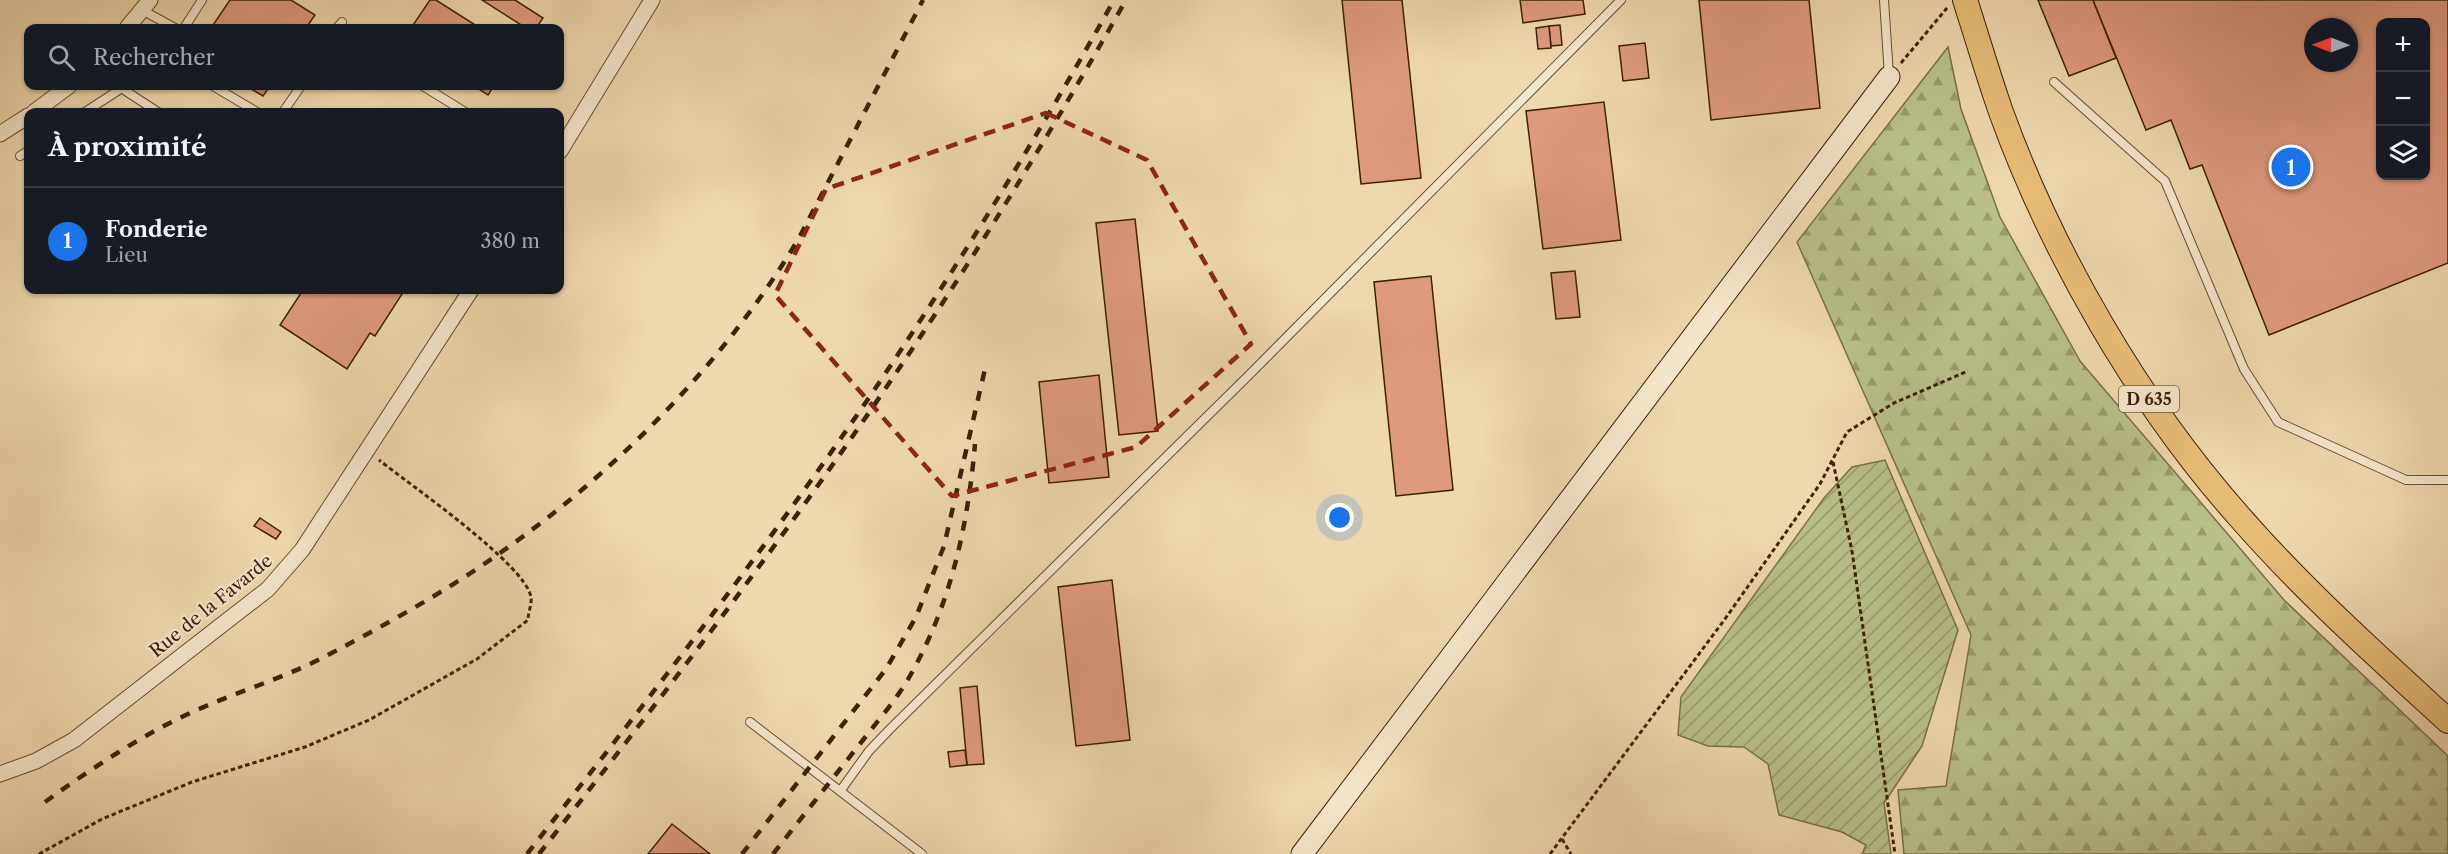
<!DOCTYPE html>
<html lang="fr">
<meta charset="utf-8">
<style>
:root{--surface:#171b24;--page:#242831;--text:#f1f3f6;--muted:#9ea1a6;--line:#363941;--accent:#1a73e8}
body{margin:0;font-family:"Libre Caslon Text",serif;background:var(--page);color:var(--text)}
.controls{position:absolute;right:18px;top:18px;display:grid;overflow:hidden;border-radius:12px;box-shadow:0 2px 4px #0004}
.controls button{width:54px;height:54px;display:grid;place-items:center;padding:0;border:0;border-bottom:2px solid var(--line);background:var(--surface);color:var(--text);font:30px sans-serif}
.compass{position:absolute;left:2304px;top:18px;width:54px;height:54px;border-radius:50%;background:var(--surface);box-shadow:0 2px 4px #0004;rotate:271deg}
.you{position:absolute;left:1340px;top:518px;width:21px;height:21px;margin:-15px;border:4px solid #fff;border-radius:50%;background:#1a73e8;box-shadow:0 0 0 9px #1a73e833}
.badge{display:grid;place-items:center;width:39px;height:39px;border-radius:50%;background:var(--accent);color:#fff;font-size:20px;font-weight:700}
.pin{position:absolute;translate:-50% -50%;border:3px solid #fff;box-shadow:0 2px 6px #0006}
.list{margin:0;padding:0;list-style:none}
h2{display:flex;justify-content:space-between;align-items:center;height:78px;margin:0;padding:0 24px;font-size:26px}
h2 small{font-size:20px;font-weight:400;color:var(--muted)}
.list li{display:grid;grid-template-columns:39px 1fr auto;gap:18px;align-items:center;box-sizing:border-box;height:108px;padding:0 24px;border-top:2px solid var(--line)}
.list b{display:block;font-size:22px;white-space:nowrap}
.list p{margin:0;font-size:20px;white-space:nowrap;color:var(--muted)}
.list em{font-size:20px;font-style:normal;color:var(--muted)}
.icon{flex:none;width:33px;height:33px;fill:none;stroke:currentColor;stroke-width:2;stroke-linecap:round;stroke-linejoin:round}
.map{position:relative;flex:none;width:2448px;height:854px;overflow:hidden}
.search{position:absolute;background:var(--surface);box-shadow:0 2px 4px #0004;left:24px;top:24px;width:540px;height:66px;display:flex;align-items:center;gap:15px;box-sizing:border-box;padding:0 21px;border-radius:12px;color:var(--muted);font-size:22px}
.panel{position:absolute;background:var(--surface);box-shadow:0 2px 4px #0004;left:24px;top:108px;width:540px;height:186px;border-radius:12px}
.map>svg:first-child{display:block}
</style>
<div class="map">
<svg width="2448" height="854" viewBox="0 0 2448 854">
<defs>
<pattern id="forest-firs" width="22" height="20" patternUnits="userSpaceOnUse" patternTransform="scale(1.5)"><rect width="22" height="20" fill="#b8bf8a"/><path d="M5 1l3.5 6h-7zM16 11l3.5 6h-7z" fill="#979b6f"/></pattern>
<pattern id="garden-furrows" width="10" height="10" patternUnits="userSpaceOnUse" patternTransform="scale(1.5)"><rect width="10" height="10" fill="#b8bf8a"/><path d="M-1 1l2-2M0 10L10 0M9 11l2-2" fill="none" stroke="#979b6f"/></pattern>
</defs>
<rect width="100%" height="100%" fill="#eed8ad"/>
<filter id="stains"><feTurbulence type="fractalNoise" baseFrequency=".00333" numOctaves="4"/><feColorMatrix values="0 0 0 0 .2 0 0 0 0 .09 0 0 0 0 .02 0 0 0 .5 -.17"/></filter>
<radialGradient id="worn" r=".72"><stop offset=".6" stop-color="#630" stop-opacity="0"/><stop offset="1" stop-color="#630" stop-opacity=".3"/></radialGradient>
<polygon fill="url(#forest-firs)" stroke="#7a704a" stroke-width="1.5" points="1948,47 1961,109 2000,217 2080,361 2284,600 2448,756 2448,854 1904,854 1898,790 1946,786 1971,635 1797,242"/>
<polygon fill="url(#garden-furrows)" stroke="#7a704a" stroke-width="1.5" points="1885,460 1958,630 1922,746 1884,803 1891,854 1862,854 1866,845 1842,832 1779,815 1768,764 1744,747 1708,746 1678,735 1681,697 1824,498 1852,467"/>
<g fill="#de997e" stroke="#3c2109" stroke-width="1.5" fill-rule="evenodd">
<polygon points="230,0 291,0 315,15 306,28 211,28"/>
<polygon points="430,0 436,0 480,28 411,28"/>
<polygon points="482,0 515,0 543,18 536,28 526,28"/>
<polygon points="1342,0 1402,0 1421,178 1361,184"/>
<polygon points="1520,0 1583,0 1585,14 1523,23"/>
<polygon points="1699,0 1809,0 1820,108 1711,120"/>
<polygon points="2038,0 2093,0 2116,58 2069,76"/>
<path d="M2093 0H2448V263L2269 335 2202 165 2190 169 2171 120 2146 130ZM2380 22H2426V176H2380ZM2313 27H2349V63H2313Z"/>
<polygon points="1560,25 1562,45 1551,46 1549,26"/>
<polygon points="1549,26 1551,48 1538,49 1536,28"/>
<polygon points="1645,43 1649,78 1623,81 1619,46"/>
<polygon points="246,86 270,86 263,96"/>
<polygon points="474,86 494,86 488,95"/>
<polygon points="1604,102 1621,240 1543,249 1526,111"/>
<polygon points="1135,219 1158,431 1119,435 1096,223"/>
<polygon points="1575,271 1580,317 1556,319 1551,273"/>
<polygon points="1431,276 1453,490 1396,496 1374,282"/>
<polygon points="303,290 401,290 404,291 375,336 370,333 347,369 280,325"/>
<polygon points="1099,375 1109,477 1049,483 1039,382"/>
<polygon points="260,518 281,532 276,539 254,526"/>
<polygon points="1112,580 1130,740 1076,746 1058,587"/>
<polygon points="977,686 984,764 967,765 960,688"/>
<polygon points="965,750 967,765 950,767 948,752"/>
<polygon points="672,824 710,854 648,854"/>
</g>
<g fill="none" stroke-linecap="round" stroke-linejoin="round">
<g stroke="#684f32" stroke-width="10">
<g id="lane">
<polyline points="1884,0 1889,76"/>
<polyline points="142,10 175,28"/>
<polyline points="184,28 202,0"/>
<polyline points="337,28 342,22"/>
<polyline points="2054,82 2165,181 2244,369 2278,422 2406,480 2448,480"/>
<polyline points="118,86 158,112"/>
<polyline points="213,86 257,112"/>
<polyline points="423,86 465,112"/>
<polyline points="85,112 122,88"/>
<polyline points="283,112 301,86"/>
<polyline points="20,156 28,151"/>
<polyline points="750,722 922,854"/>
<polyline points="841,790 869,751 890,729 1248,376 1621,0"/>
</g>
</g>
<g stroke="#684f32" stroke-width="17">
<g id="street">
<polyline points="127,28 150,0"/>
<polyline points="34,112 69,86"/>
<polyline points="0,134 28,116"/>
<polyline points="560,151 652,0"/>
<polyline points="0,774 36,761 74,740 268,589 302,550 471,290"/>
</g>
</g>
<g stroke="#3c2109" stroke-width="23">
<polyline id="secondary" points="1302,854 1889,77"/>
</g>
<g stroke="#3c2109" stroke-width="26">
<path id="primary" d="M1965 0C1977 37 1988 75 2001 112 2052 253 2138 402 2237 514 2302 589 2375 654 2448 721"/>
</g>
<g stroke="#3c2109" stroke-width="3" stroke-dasharray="4.5 3" stroke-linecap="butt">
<polyline points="1901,63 1947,8"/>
<polyline points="1833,462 1852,551 1895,854"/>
<polyline points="1562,839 1571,854"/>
<path d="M39 854 102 819 192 782 305 747 369 720 477 659 528 620C528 613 532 604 531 597 525 564 409 484 379 460"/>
<polyline points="1550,854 1725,619 1820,484 1847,432 1894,403 1968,371"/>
</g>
<use href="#lane" stroke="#f4e6ca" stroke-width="8"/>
<use href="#street" stroke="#f4e6ca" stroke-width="15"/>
<use href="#secondary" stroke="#f4e6ca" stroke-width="21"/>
<use href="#primary" stroke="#e7bc76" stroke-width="24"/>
<g stroke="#3c2109" stroke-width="4.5" stroke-dasharray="10 10" stroke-linecap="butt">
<path d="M45 802C95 766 149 730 206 706 246 689 288 676 326 656 385 625 445 592 500 553 617 471 726 361 799 238L923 0"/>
<path d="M527 854C652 694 778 534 891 365 970 246 1045 124 1114 0"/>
<path d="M539 854C662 697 784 539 896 373 978 252 1054 127 1126 0"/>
<polyline points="742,854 886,669 916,617 944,546 985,369"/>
<path d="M773 854C803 816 833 778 863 740 879 719 898 698 911 674 951 603 968 525 975 444"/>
</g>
</g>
<path fill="none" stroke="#8f2418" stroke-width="4.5" stroke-dasharray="12 8" stroke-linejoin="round" d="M1046 113 1147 160 1251 344 1136 447 952 496 775 295 826 189Z"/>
<g text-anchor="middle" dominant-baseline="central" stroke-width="4.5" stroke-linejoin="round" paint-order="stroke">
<rect fill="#f4e6ca" stroke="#735c43" stroke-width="1.5" x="2119" y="386" width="60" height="26" rx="4.5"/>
<g font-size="16" font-weight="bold" fill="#3c2109">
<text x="2149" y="399">D 635</text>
</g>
<g font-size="18" fill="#3c2109" stroke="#f4e6ca">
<text transform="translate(211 606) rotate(-39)">Rue de la Favarde</text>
</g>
</g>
<rect width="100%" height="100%" filter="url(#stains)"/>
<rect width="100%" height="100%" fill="url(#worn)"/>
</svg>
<div class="controls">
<button>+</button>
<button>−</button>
<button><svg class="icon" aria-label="layers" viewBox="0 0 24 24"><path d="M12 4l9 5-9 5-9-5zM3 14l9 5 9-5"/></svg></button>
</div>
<svg class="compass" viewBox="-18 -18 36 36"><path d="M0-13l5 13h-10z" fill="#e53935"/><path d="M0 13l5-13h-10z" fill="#9ea1a6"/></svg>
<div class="you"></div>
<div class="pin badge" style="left:2291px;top:167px">1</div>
<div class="search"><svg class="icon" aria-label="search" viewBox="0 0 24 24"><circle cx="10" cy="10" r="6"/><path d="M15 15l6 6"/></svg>Rechercher</div>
<section class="panel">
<h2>À proximité<small></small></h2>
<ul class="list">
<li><span class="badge">1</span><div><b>Fonderie</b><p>Lieu</p></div><em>380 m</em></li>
</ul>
</section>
</div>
